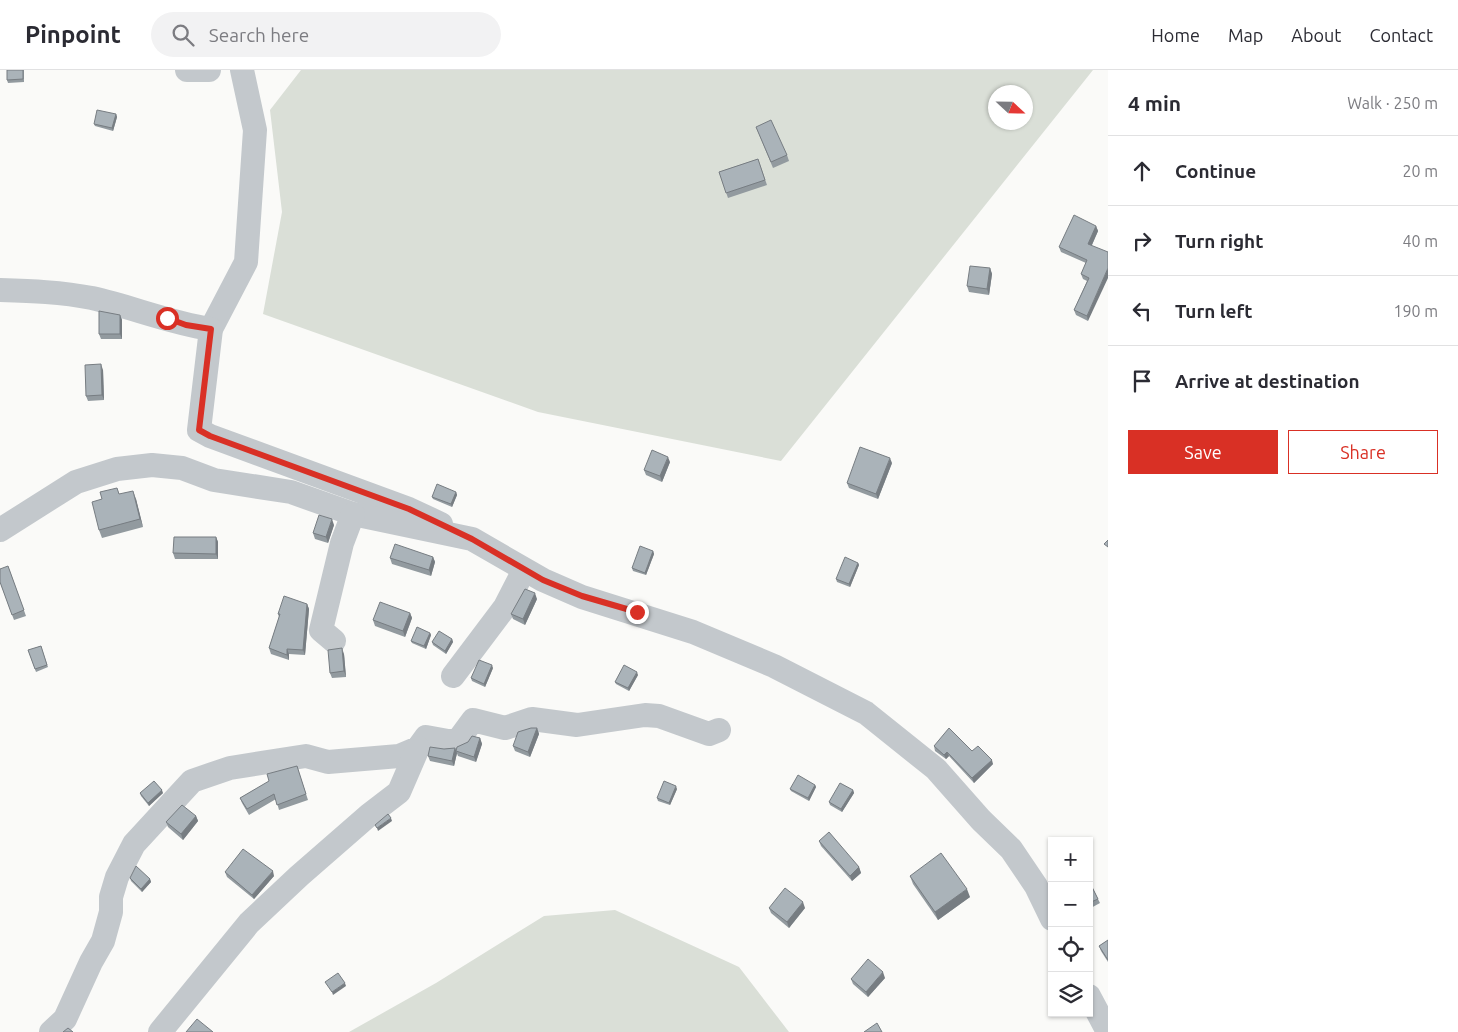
<!DOCTYPE html>
<meta charset="utf-8">
<style>
:root{--surface:#fff;--page:#f2f2f3;--text:#2b2b33;--muted:#7c7c81;--line:#e1e1e2;--accent:#d93025}
body{margin:0;font-family:Ubuntu,sans-serif;background:var(--page);color:var(--text)}
.controls{position:absolute;right:15px;bottom:15px;display:grid;overflow:hidden;border-radius:0px;box-shadow:0 1px 4px #0004}
.controls button{width:45px;height:45px;display:grid;place-items:center;padding:0;border:0;border-bottom:1px solid var(--line);background:var(--surface);color:var(--text);font:25px sans-serif}
.compass{position:absolute;left:988px;top:15px;width:45px;height:45px;border-radius:50%;background:var(--surface);box-shadow:0 1px 4px #0004;rotate:112deg}
.stop{position:absolute;width:15px;height:15px;margin:-11px;border:4px solid #d93025;border-radius:50%;background:#fff}
.stop.end{background:#d93025;border-color:#fff;box-shadow:0 1px 5px #0008}
.list{margin:0;padding:0;list-style:none}
h2{display:flex;justify-content:space-between;align-items:center;height:65px;margin:0;padding:0 20px;font-size:21px}
h2 small{font-size:16px;font-weight:400;color:var(--muted)}
.list li{display:grid;grid-template-columns:32px 1fr auto;gap:15px;align-items:center;box-sizing:border-box;height:70px;padding:0 20px;border-top:1px solid var(--line)}
.list b{display:block;font-size:19px;white-space:nowrap}
.list em{font-size:16px;font-style:normal;color:var(--muted)}
.actions{display:flex;gap:10px;padding:15px 20px}
.actions a{flex:1;padding:11px 0;border:1px solid var(--accent);border-radius:0px;text-align:center;font-size:18px;color:var(--accent)}
.actions .main{background:var(--accent);color:#fff}
.icon{flex:none;width:28px;height:28px;fill:none;stroke:currentColor;stroke-width:2;stroke-linecap:round;stroke-linejoin:round}
.map{position:relative;flex:none;width:1108px;height:962px;overflow:hidden}
header{display:flex;align-items:center;gap:30px;box-sizing:border-box;height:70px;padding:0 25px;background:var(--surface);border-bottom:1px solid var(--line)}
header strong{font-size:24px}
nav{display:flex;gap:28px;margin-inline-start:auto;font-size:18px}
.search{width:350px;height:45px;background:var(--page);display:flex;align-items:center;gap:12px;box-sizing:border-box;padding:0 18px;border-radius:28px;color:var(--muted);font-size:19px}
main{display:flex}
aside{flex:1;background:var(--surface)}
.map>svg:first-child{display:block}
</style>
<header>
<strong>Pinpoint</strong>
<div class="search"><svg class="icon" aria-label="search" viewBox="0 0 24 24"><circle cx="10" cy="10" r="6"/><path d="M15 15l6 6"/></svg>Search here</div>
<nav><a>Home</a><a>Map</a><a>About</a><a>Contact</a></nav>
</header>
<main>
<div class="map">
<svg width="1108" height="962" viewBox="0 0 1108 962">
<rect width="100%" height="100%" fill="#fafaf8"/>
<g fill="#dadfd7" fill-rule="evenodd">
<path d="M301 0H1093L781 391 538 342 263 244 282 142 270 40ZM996 22H1026V52H996Z"/>
<polygon points="615,840 739,897 789,962 349,962 436,913 544,846"/>
</g>
<g fill="none" stroke-linecap="round" stroke-linejoin="round">
<g stroke="#c3c8cc" stroke-width="24">
<polyline points="187,0 209,0"/>
<polyline points="242,0 255,60 246,192 211,259 199,360 210,366 409,439 441,454"/>
<path d="M0 220C31 221 61 222 92 228 132 237 170 253 211 259"/>
<polyline points="0,460 76,412 117,399 152,395 182,398 214,410 291,422 353,444 472,469 543,510 582,527 693,562 774,596 866,643 936,699 981,750 1011,779 1036,816 1052,849"/>
<polyline points="334,571 321,560 342,473 353,444"/>
<polyline points="453,606 505,537 524,500"/>
<polyline points="1089,926 1108,962"/>
<polyline points="51,962 65,949 91,892 103,871 111,842 111,827 117,807 134,774 192,711 230,698 306,686 328,692 399,686 418,678 426,667 448,671 459,669 473,650 505,658 532,649 577,655 645,645 659,646 709,664 719,660"/>
<polyline points="160,962 249,853 299,806 369,745 399,722 418,678"/>
</g>
</g>
<g fill="#929a9f">
<polygon points="7,0 24,0 24,12 8,13 7,10"/>
<polygon points="116,44 117,47 113,61 95,56 94,54"/>
<polygon points="756,57 787,85 789,91 773,98"/>
<polygon points="758,89 767,115 728,128 719,102"/>
<polygon points="1096,156 1098,161 1092,175 1088,251 1076,245 1074,240 1087,211 1083,209 1081,204 1086,193 1061,182 1059,177"/>
<polygon points="990,198 992,204 989,225 969,222 967,216"/>
<polygon points="120,245 122,250 122,269 101,269 99,264"/>
<polygon points="103,300 104,330 88,331 86,326"/>
<polygon points="670,392 662,412 646,405 644,400"/>
<polygon points="892,393 878,429 849,418 847,413"/>
<polygon points="117,418 119,424 136,429 143,457 102,468 99,460 102,429"/>
<polygon points="456,422 457,425 452,437 433,429 432,427"/>
<polygon points="334,455 328,473 315,469 313,463"/>
<polygon points="216,467 218,472 218,489 175,489 173,483"/>
<polygon points="653,481 654,484 646,505 633,501 632,498"/>
<polygon points="433,487 435,492 431,506 392,494 390,488"/>
<polygon points="858,493 859,495 850,517 837,512 836,509"/>
<polygon points="8,496 26,546 14,550 0,512"/>
<polygon points="537,529 525,555 513,549 511,544"/>
<polygon points="307,534 309,539 305,585 289,584 289,590 271,584 269,578 279,547 278,544"/>
<polygon points="410,543 412,548 405,567 375,556 373,550"/>
<polygon points="430,563 431,565 426,579 412,573 411,571"/>
<polygon points="452,569 453,572 446,584 433,575 432,572"/>
<polygon points="41,576 48,597 36,602 28,580"/>
<polygon points="344,584 346,607 332,608 330,603"/>
<polygon points="493,598 485,617 472,611 471,608"/>
<polygon points="638,605 629,621 616,614 615,612"/>
<polygon points="537,658 539,664 530,687 515,681 513,676"/>
<polygon points="480,668 482,674 476,692 458,686 456,681 468,672"/>
<polygon points="934,676 972,681 993,694 974,713 949,686 946,689 935,681"/>
<polygon points="455,678 457,683 454,696 430,691 428,686 444,679"/>
<polygon points="297,696 308,730 279,740 276,729 249,745 242,733 240,728"/>
<polygon points="815,715 816,717 809,731 791,721 790,719"/>
<polygon points="677,719 670,735 658,731 657,728"/>
<polygon points="853,720 854,723 842,742 830,735 829,732"/>
<polygon points="140,723 163,723 149,736 141,726"/>
<polygon points="196,746 198,751 183,770 168,757 166,752"/>
<polygon points="819,771 859,797 861,803 852,811 821,776"/>
<polygon points="225,802 274,806 254,829 227,807"/>
<polygon points="910,806 970,827 938,850 913,814"/>
<polygon points="130,808 150,809 151,812 142,822 131,811"/>
<polygon points="1089,811 1100,833 1089,839"/>
<polygon points="769,838 805,838 789,858 771,843"/>
<polygon points="1108,870 1108,892 1101,881 1099,876"/>
<polygon points="885,908 868,927 853,914 851,909"/>
</g>
<g fill="#777d82">
<polygon points="116,44 117,47 113,61 112,58"/>
<polygon points="1096,156 1098,161 1090,179 1088,174"/>
<polygon points="990,198 992,204 989,225 987,219"/>
<polygon points="1108,198 1108,208 1088,251 1087,246"/>
<polygon points="120,245 122,250 122,269 120,264"/>
<polygon points="101,294 103,300 104,330 102,325"/>
<polygon points="668,387 670,392 662,412 660,406"/>
<polygon points="890,388 892,393 878,429 876,424"/>
<polygon points="133,421 136,429 143,457 140,449"/>
<polygon points="456,422 457,425 452,437 451,434"/>
<polygon points="332,449 334,455 328,473 326,467"/>
<polygon points="216,467 218,472 218,489 216,484"/>
<polygon points="653,481 654,484 646,505 645,503"/>
<polygon points="433,487 435,492 431,506 429,500"/>
<polygon points="858,493 859,495 850,517 849,514"/>
<polygon points="535,523 537,529 525,555 523,549"/>
<polygon points="307,534 309,539 305,585 303,580"/>
<polygon points="410,543 412,548 405,567 403,561"/>
<polygon points="430,563 431,565 426,579 424,576"/>
<polygon points="452,569 453,572 446,584 445,581"/>
<polygon points="342,578 344,584 346,607 344,601"/>
<polygon points="287,579 289,584 289,590 287,585"/>
<polygon points="492,595 493,598 485,617 484,614"/>
<polygon points="637,602 638,605 629,621 628,618"/>
<polygon points="537,658 539,664 530,687 528,682"/>
<polygon points="480,668 482,674 476,692 474,687"/>
<polygon points="455,678 457,683 454,696 452,691"/>
<polygon points="947,682 949,686 946,689 944,685"/>
<polygon points="992,690 993,694 974,713 972,708"/>
<polygon points="815,715 816,717 809,731 808,728"/>
<polygon points="676,716 677,719 670,735 669,733"/>
<polygon points="162,720 163,723 149,736 148,733"/>
<polygon points="853,720 854,723 842,742 841,739"/>
<polygon points="196,746 198,751 183,770 181,764"/>
<polygon points="391,748 392,751 378,761 377,758"/>
<polygon points="859,797 861,803 852,811 850,806"/>
<polygon points="273,801 274,806 254,829 252,825"/>
<polygon points="150,809 151,812 142,822 141,819"/>
<polygon points="967,819 970,827 938,850 935,842"/>
<polygon points="803,832 805,838 789,858 787,852"/>
<polygon points="883,902 885,908 868,927 866,922"/>
<polygon points="345,913 346,916 333,925 332,922"/>
</g>
<g fill="#aab3b9" stroke="#777d82">
<polygon points="7,0 23,0 23,9 7,10"/>
<polygon points="97,40 116,44 112,58 94,54"/>
<polygon points="771,50 787,85 771,92 756,57"/>
<polygon points="758,89 765,110 726,123 719,102"/>
<polygon points="1074,145 1096,156 1088,174 1108,182 1108,198 1087,246 1074,240 1089,208 1081,204 1087,190 1059,177"/>
<polygon points="970,196 990,198 987,219 967,216"/>
<polygon points="99,241 120,245 120,264 99,264"/>
<polygon points="101,294 102,325 86,326 85,295"/>
<polygon points="860,377 890,388 876,424 847,413"/>
<polygon points="652,380 668,387 660,406 644,400"/>
<polygon points="437,414 456,422 451,434 432,427"/>
<polygon points="117,418 119,424 133,421 140,449 99,460 92,432 102,429 100,422"/>
<polygon points="319,445 332,449 326,467 313,463"/>
<polygon points="174,467 216,467 216,484 173,483"/>
<polygon points="1108,470 1108,477 1104,474"/>
<polygon points="395,474 433,487 429,500 390,488"/>
<polygon points="640,476 653,481 645,503 632,498"/>
<polygon points="845,487 858,493 849,514 836,509"/>
<polygon points="8,496 24,540 12,545 0,512 0,499"/>
<polygon points="525,519 535,523 523,549 511,544"/>
<polygon points="284,526 307,534 303,580 287,579 287,585 269,578 280,544 278,544"/>
<polygon points="380,532 410,543 403,561 373,550"/>
<polygon points="417,557 430,563 424,576 411,571"/>
<polygon points="439,561 452,569 445,581 432,572"/>
<polygon points="41,576 47,595 35,599 28,580"/>
<polygon points="342,578 344,601 330,603 328,580"/>
<polygon points="479,590 492,595 484,614 471,608"/>
<polygon points="624,595 637,602 628,618 615,612"/>
<polygon points="531,658 537,658 528,682 513,676 518,662"/>
<polygon points="949,658 972,681 978,676 992,690 972,708 947,682 944,685 934,676"/>
<polygon points="472,666 480,668 474,687 456,681 457,677 468,672"/>
<polygon points="430,677 444,679 455,678 452,691 428,686"/>
<polygon points="297,696 306,724 277,735 274,724 247,739 240,728 269,711 267,704"/>
<polygon points="798,705 815,715 808,728 790,719"/>
<polygon points="154,711 162,720 148,733 140,723"/>
<polygon points="664,711 676,716 669,733 657,728"/>
<polygon points="840,713 853,720 841,739 829,732"/>
<polygon points="182,735 196,746 181,764 166,752"/>
<polygon points="388,744 391,748 377,758 375,755"/>
<polygon points="829,762 859,797 850,806 819,771"/>
<polygon points="243,779 273,801 252,825 225,802"/>
<polygon points="941,783 967,819 935,842 910,806"/>
<polygon points="136,796 150,809 141,819 130,808"/>
<polygon points="1089,811 1098,829 1089,833"/>
<polygon points="785,818 803,832 787,852 769,838"/>
<polygon points="1108,870 1108,890 1099,876"/>
<polygon points="868,889 883,902 866,922 851,909"/>
<polygon points="338,903 345,913 332,922 325,912"/>
<polygon points="197,949 213,962 186,962"/>
<polygon points="877,953 882,962 864,962"/>
<polygon points="68,958 73,962 63,962"/>
</g>
<g fill="none" stroke-linecap="round" stroke-linejoin="round">
<polyline stroke="#d93025" stroke-width="6" points="167,248 186,255 211,259 199,360 210,366 409,439 472,469 543,510 582,526 637,542"/>
</g>
</svg>
<div class="controls">
<button>+</button>
<button>−</button>
<button><svg class="icon" aria-label="locate" viewBox="0 0 24 24"><circle cx="12" cy="12" r="6"/><path d="M12 2v4M12 18v4M2 12h4M18 12h4"/></svg></button>
<button><svg class="icon" aria-label="layers" viewBox="0 0 24 24"><path d="M12 4l9 5-9 5-9-5zM3 14l9 5 9-5"/></svg></button>
</div>
<svg class="compass" viewBox="-18 -18 36 36"><path d="M0-13l5 13h-10z" fill="#e53935"/><path d="M0 13l5-13h-10z" fill="#7c7c81"/></svg>
<div class="stop" style="left:167px;top:248px"></div>
<div class="stop end" style="left:637px;top:542px"></div>
</div>
<aside>
<h2>4 min<small>Walk · 250 m</small></h2>
<ul class="list">
<li><svg class="icon" aria-label="ahead" viewBox="0 0 24 24"><path d="M12 20V5M6 11l6-6 6 6"/></svg><div><b>Continue</b></div><em>20 m</em></li>
<li><svg class="icon" aria-label="right" viewBox="0 0 24 24"><path d="M7 20v-9h11M14 6l5 5-5 5"/></svg><div><b>Turn right</b></div><em>40 m</em></li>
<li><svg class="icon" aria-label="left" viewBox="0 0 24 24"><path d="M17 20v-9H6M10 6l-5 5 5 5"/></svg><div><b>Turn left</b></div><em>190 m</em></li>
<li><svg class="icon" aria-label="arrive" viewBox="0 0 24 24"><path d="M6 21V4h12l-3 4 3 4H6"/></svg><div><b>Arrive at destination</b></div></li>
</ul>
<div class="actions"><a class="main">Save</a><a>Share</a></div>
</aside>
</main>
